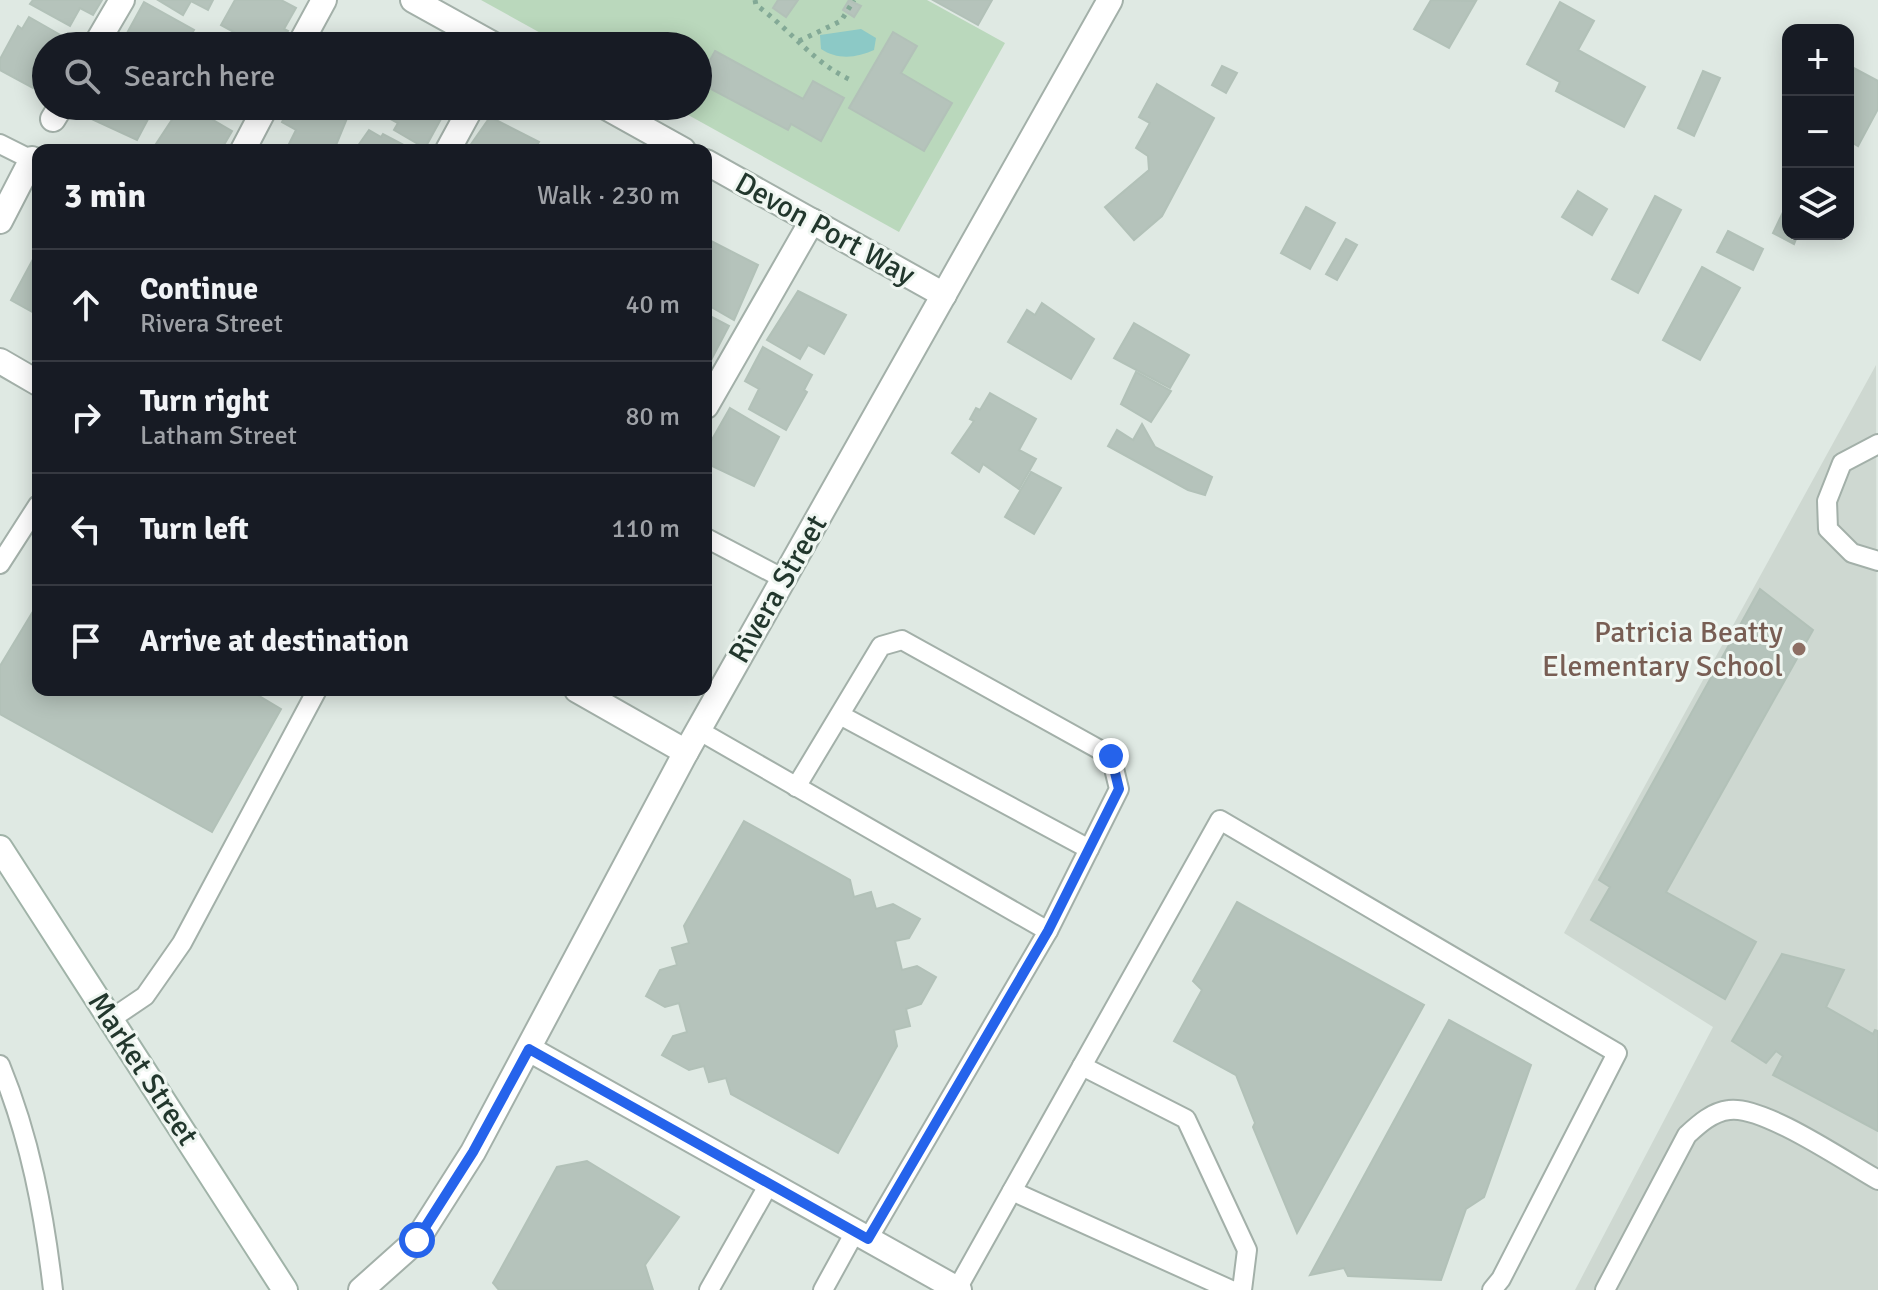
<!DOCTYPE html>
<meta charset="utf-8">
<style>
:root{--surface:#171b24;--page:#242831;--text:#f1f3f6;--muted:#9ea1a6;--line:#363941}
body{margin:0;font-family:Signika,sans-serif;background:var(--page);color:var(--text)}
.controls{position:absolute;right:24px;top:24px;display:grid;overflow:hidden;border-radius:16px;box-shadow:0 4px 20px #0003}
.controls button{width:72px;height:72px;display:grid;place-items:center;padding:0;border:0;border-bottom:2px solid var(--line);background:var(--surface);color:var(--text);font:40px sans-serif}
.stop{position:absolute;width:24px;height:24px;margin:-18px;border:6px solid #2563eb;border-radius:50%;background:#fff}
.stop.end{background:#2563eb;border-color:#fff;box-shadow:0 2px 8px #0008}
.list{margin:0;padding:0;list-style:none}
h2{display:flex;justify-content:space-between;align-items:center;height:104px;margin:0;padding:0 32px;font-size:34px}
h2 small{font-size:26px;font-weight:400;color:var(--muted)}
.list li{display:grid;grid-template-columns:52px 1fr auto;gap:24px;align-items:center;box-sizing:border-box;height:112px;padding:0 32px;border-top:2px solid var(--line)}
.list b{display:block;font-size:30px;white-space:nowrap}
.list p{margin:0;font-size:26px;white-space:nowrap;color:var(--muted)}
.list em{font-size:26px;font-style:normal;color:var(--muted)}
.icon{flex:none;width:44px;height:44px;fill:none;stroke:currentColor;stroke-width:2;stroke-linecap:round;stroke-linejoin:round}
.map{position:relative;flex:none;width:1878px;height:1290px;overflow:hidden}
.search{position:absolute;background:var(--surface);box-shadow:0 4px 20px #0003;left:32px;top:32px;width:680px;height:88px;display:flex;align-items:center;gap:20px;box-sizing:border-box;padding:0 28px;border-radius:44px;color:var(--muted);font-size:30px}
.panel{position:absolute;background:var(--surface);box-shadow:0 4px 20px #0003;left:32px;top:144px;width:680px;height:552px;border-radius:16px}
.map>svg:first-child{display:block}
</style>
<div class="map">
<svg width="1878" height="1290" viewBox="0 0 1878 1290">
<rect width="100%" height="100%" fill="#dfe9e3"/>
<polygon fill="#ced8d1" points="1876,365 1878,1290 1575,1290 1713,1027 1564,933"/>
<polygon fill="#bad8bc" points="481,0 927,0 1005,43 899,232 672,106 698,106 698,46 564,46"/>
<path fill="#8cc9c6" d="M861 29 876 38 874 50C857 58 837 60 821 49L820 35Z"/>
<g fill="#b5c3bb" stroke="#b2c1b8" stroke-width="2">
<polygon points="33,0 102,0 93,15 80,8 70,26 30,4"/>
<polygon points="158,0 213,0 208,10 191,1 183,15"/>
<polygon points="235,0 281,0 296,8 284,29 288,31 279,46 239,44 243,37 221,25"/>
<polygon points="778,0 798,0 786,17 773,8"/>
<polygon points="849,0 861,6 854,17 843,10"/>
<polygon points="933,0 992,0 978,25"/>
<polygon points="1431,0 1476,1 1449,48 1414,29"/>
<polygon points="144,2 194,30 187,42 190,46 141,46 126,35"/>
<polygon points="1560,2 1594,21 1578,50 1645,87 1624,127 1556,91 1560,82 1527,64"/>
<polygon points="29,17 78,45 46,46 46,70 33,88 0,70 0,59 18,26 22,29"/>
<polygon points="893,32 917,46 901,73 952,103 924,151 849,108"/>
<polygon points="332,36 341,41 344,36 363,46 323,46 327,46"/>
<polygon points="715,51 803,99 813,81 844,98 821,141 791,124 788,130 698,82"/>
<polygon points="1848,65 1878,81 1878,109 1858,146 1848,140"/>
<polygon points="1222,66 1237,73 1226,93 1212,85"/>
<polygon points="1703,71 1720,78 1694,136 1678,128"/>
<polygon points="1157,84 1214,118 1162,216 1134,240 1105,207 1149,170 1148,156 1136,148 1150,123 1139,117"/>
<polygon points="88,106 155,106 137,140 83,115"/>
<polygon points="181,106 189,106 232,131 221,150 152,150"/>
<polygon points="290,106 330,106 348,116 334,150 286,150 296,130 282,122"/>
<polygon points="379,106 442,106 437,114 442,117 425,148 394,130 398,123 376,111"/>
<polygon points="490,117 539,142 534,150 467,150"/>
<polygon points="369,130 381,137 383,134 413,150 355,150"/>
<polygon points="1578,191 1607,209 1592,235 1562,217"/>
<polygon points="1655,196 1681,210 1638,293 1612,279"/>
<polygon points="1306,207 1335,223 1310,269 1281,253"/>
<polygon points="1785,208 1788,234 1798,234 1794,244 1773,233"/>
<polygon points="1728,231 1763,249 1753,270 1717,252"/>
<polygon points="1346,239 1357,245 1337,280 1326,274"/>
<polygon points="709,240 758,265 734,320 706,304 706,247"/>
<polygon points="38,250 38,315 11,300"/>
<polygon points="1702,267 1740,288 1700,360 1663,340"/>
<polygon points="798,291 846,315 824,354 808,345 800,359 767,340"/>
<polygon points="1042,303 1094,339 1071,379 1008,342 1027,310 1035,315"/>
<polygon points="706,314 729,326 711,360 706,357"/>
<polygon points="1134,323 1189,355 1170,388 1114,358"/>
<polygon points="763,347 812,375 804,390 807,392 786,430 749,409 759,389 745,381"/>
<polygon points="1136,372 1171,391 1151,422 1121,404"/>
<polygon points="990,393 1036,419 1019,450 1036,459 1019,489 983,464 979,472 952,453 974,421 970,419 976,408 980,410"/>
<polygon points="730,408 779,437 754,486 706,463 706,450"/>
<polygon points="1142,424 1155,447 1212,477 1205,495 1188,490 1108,446 1117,430 1133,440"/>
<polygon points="1031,472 1061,488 1034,534 1005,517"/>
<polygon points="1760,589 1813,630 1666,892 1756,942 1725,999 1591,920 1610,887 1599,880"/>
<polygon points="38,603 38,690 249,690 281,709 212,832 0,714 0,666"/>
<polygon points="744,821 850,880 854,897 871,892 876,909 893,904 920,919 909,938 895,941 902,970 917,966 936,977 921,1004 906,1009 910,1026 894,1030 897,1046 838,1153 731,1094 726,1078 709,1082 704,1066 689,1070 662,1055 673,1036 687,1032 679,1003 665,1007 646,996 660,970 677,965 672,948 689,943 684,926"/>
<polygon points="1237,902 1424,1005 1297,1233 1253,1127 1255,1123 1236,1075 1174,1041 1202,990 1193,981"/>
<polygon points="1782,954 1844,970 1826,1007 1873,1034 1875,1030 1878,1031 1878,1131 1773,1075 1783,1056 1776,1051 1766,1063 1732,1041"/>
<polygon points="1449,1020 1531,1065 1484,1197 1466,1209 1441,1280 1348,1276 1344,1268 1310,1275"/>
<polygon points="587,1161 679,1217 645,1265 653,1290 499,1290 493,1283 557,1167"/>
</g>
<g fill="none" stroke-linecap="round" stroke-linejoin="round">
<g stroke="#a3b0a9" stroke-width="22">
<g id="service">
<polyline points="0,144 38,163"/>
<polyline points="1878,444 1842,463 1827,501 1828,529 1852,553 1878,561"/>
<polyline points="706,538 784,579"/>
<polyline points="0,564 38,505"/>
<polyline points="840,715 1089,849"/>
<polyline points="698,730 1048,931 868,1239"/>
<polyline points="796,787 881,646 902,640 1111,756 1119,789 1048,931"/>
<polyline points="111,1019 145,996 182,943 317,690"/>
<path d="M0 1065C30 1138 44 1212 53 1290"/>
<polyline points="1082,1066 1186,1119 1247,1250 1242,1290"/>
<polyline points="1012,1191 1231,1290"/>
<polyline points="957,1289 1220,820 1617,1053 1501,1279 1492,1290"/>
<polyline points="709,1290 769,1184"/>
<polyline points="823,1290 855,1232"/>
<path d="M1605 1290 1687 1135C1699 1124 1712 1112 1729 1110 1763 1105 1846 1162 1878 1180"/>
</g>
</g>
<g stroke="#a3b0a9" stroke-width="28">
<g id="minor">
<polyline points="413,0 496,46"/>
<polyline points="95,46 122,0"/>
<polyline points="299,46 324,0"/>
<polyline points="604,106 683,150"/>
<polyline points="53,119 61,106"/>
<polyline points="243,150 266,106"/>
<polyline points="448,150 472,106"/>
<polyline points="706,162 944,295"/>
<polyline points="0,221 32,159"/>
<polyline points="0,361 38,383"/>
<polyline points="706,406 812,221"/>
<polyline points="577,690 686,752"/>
<polyline points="529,1049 959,1290"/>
</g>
</g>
<g stroke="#a3b0a9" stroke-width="28">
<polyline id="tertiary" points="361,1290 417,1240 473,1152 686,752 1110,0"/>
</g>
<g stroke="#a0b3a8" stroke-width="28">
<polyline id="secondary" points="0,848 285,1290"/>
</g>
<g stroke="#83a996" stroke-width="5" stroke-dasharray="4 6" stroke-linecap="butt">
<path d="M755 0 756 5C789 28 813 63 851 80"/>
<polyline points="799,41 841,21 854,0"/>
</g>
<use href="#service" stroke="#fff" stroke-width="18"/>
<use href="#minor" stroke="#fff" stroke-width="24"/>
<use href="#tertiary" stroke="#fff" stroke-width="24"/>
<use href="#secondary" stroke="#fff" stroke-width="24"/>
</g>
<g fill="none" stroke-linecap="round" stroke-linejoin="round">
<polyline stroke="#2563eb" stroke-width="10" points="417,1240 473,1152 529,1049 868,1239 1048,931 1119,789 1111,756"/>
</g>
<circle fill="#8d6e63" stroke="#eff6f1" stroke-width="3" cx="1799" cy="649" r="8"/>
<g text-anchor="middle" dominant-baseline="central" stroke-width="6" stroke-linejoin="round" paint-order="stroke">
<g font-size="30" fill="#22372d" stroke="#eff6f1">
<text transform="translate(825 229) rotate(29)">Devon Port Way</text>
<text transform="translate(778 589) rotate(-60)">Rivera Street</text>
<text transform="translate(143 1069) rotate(57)">Market Street</text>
</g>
<g font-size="30" fill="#785e54" stroke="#eff6f1" text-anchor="end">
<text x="1783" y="632">Patricia Beatty<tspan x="1783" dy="34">Elementary School</tspan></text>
</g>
</g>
</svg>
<div class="controls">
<button>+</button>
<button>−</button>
<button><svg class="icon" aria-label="layers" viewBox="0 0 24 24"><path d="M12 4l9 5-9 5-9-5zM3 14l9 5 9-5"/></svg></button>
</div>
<div class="stop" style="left:417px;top:1240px"></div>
<div class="stop end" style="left:1111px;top:756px"></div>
<div class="search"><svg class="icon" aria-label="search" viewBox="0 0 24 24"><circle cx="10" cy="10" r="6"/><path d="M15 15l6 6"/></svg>Search here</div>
<section class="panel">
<h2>3 min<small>Walk · 230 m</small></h2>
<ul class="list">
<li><svg class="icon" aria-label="ahead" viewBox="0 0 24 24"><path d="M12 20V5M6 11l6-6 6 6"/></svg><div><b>Continue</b><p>Rivera Street</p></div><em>40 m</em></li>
<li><svg class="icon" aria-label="right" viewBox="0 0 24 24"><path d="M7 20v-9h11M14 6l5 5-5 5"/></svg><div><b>Turn right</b><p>Latham Street</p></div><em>80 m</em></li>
<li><svg class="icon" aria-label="left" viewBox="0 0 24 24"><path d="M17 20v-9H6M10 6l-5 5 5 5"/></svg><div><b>Turn left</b></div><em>110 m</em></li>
<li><svg class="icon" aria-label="arrive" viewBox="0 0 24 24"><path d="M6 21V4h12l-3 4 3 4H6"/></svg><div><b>Arrive at destination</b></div></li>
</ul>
</section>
</div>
